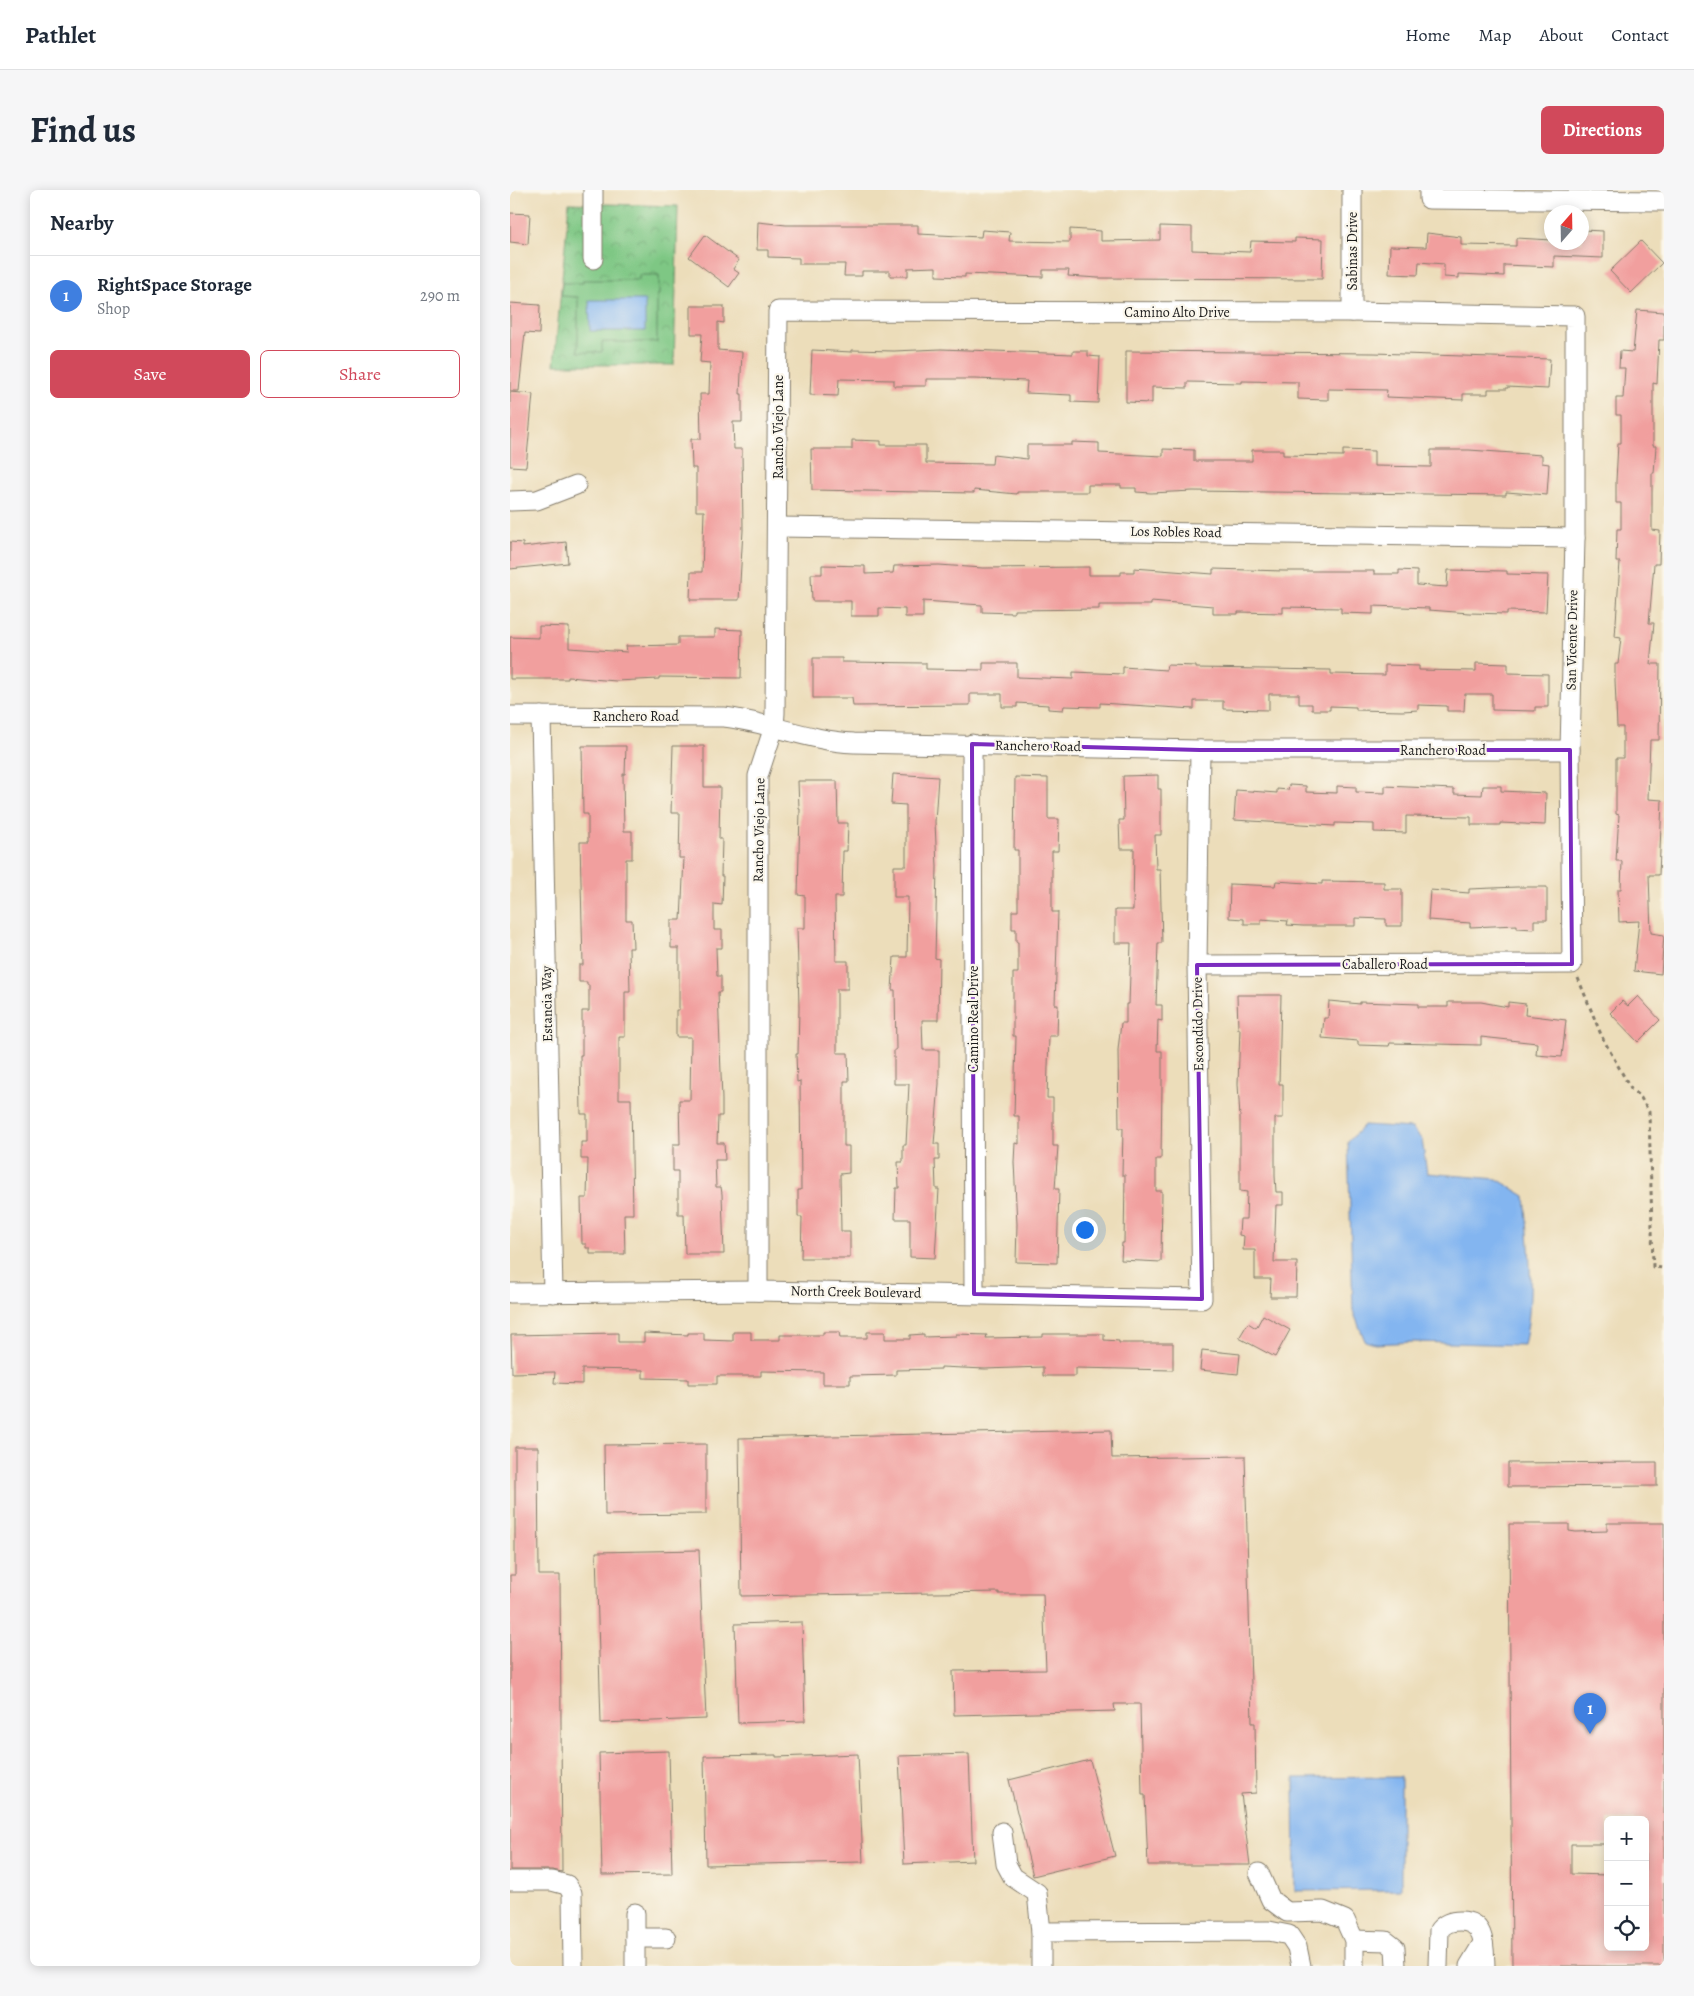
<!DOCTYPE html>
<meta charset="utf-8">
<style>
:root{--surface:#fff;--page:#f6f6f7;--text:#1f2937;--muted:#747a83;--line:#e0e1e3;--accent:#d1495b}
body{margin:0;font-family:Alegreya,serif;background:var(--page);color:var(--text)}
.controls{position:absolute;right:15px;bottom:15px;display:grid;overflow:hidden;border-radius:8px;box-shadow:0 2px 12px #0003}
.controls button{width:45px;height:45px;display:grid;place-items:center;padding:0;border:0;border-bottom:1px solid var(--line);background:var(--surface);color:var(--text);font:25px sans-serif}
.compass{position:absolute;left:1034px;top:15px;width:45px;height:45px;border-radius:50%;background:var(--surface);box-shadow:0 2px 12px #0003;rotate:20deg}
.you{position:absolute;left:574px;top:1039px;width:18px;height:18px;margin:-12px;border:4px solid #fff;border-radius:50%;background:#1a73e8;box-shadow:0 0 0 8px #1a73e833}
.badge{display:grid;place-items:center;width:32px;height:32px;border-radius:50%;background:var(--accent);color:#fff;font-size:16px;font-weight:700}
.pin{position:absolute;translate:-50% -41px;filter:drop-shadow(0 1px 2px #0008)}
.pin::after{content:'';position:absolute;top:26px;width:18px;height:15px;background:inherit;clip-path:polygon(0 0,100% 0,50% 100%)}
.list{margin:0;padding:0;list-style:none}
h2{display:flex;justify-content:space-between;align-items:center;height:65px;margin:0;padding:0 20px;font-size:21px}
h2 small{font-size:16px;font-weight:400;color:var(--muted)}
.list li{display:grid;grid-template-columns:32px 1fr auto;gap:15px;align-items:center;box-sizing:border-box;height:80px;padding:0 20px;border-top:1px solid var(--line)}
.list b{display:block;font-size:19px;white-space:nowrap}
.list p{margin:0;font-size:16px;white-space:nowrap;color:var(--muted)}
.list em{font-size:16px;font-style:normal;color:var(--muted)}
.actions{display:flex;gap:10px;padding:15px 20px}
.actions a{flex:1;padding:11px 0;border:1px solid var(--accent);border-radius:8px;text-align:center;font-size:18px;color:var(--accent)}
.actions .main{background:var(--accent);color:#fff}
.icon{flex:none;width:28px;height:28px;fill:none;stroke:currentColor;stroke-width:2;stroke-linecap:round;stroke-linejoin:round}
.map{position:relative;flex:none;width:1154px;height:1776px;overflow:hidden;border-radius:8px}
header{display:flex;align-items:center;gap:30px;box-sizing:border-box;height:70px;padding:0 25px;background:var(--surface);border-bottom:1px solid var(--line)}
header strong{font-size:24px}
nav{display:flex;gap:28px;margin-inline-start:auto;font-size:18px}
.intro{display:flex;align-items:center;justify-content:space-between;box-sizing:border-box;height:120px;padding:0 30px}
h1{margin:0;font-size:35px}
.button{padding:12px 22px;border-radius:8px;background:var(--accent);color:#fff;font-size:18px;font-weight:700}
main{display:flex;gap:30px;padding:0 30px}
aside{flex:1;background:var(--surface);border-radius:8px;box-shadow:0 2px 12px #0003}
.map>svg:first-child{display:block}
</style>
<header>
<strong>Pathlet</strong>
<nav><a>Home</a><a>Map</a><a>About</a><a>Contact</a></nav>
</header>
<div class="intro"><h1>Find us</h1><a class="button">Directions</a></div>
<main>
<aside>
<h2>Nearby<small></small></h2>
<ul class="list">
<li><span class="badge" style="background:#3f7fe0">1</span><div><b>RightSpace Storage</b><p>Shop</p></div><em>290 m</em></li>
</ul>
<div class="actions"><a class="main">Save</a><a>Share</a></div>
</aside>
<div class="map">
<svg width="1154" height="1776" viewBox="0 0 1154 1776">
<defs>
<pattern id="park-crowns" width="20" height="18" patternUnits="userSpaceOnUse" patternTransform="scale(1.25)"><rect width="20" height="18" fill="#7ec784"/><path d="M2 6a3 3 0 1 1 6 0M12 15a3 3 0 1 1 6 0" fill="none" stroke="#6caa71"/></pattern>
</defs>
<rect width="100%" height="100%" fill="#fbf7ec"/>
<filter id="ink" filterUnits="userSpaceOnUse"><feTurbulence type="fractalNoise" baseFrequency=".02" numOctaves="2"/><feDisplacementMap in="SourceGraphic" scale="10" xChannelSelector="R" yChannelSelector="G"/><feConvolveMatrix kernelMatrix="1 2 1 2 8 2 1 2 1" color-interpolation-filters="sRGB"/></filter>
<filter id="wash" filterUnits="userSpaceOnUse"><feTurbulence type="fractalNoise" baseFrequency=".0096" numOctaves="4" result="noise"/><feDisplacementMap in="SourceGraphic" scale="20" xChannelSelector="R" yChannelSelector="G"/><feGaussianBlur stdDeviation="1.12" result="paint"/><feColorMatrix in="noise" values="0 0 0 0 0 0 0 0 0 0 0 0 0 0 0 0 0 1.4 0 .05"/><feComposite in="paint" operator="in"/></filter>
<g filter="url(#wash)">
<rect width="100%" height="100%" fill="#ecddba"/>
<polygon fill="url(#park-crowns)" stroke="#4d7250" points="59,13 168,16 164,175 44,175"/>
<polygon fill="#7ec784" stroke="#4d7250" points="129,85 149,85 149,105 147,105 147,152 92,152 92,162 68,162 68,107 51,106 52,93 73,93 73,90 129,90"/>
<g fill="#83b5f0" stroke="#506886">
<polygon points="79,110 135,110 135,141 80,141"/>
<path d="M854 935 902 938 912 950 917 983 987 989 1015 1006C1019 1054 1025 1108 1014 1155L903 1152 865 1154 855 1151 843 1121 838 952Z"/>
<polygon points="891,1587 891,1700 785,1701 784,1588"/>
</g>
<g id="blocks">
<g fill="#f19f9e" fill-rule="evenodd">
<polygon points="0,23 20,24 18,54 0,52"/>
<polygon points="248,32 276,35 408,35 408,44 471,47 472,40 500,42 499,51 560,52 560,39 591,41 591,51 650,50 650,36 682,37 682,60 740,62 741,51 785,52 785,48 813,49 812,89 588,88 558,86 559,80 533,80 533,87 455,84 455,87 426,86 426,77 398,78 398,86 380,86 380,81 352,81 352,86 334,86 335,74 289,74 289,68 258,67 258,60 247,60"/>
<polygon points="1072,40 1093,41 1093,68 1044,66 1044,77 994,75 994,86 949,84 949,88 934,87 934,74 909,72 908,85 879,84 880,56 916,57 917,43 951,47 951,55 1006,56 1006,48 1042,50 1042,52 1072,52"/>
<polygon points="195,45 229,70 223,79 229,83 219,97 179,67"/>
<polygon points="1131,51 1152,73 1121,103 1100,81"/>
<polygon points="0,113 30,115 29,144 15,143 9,201 0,201"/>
<polygon points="181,116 214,116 214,133 208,132 208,160 232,162 230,204 232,204 232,232 223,232 224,259 232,259 233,340 229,410 180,410 181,382 192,382 194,321 186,321 186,278 182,278 181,249 191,249 190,204 199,204 200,173 190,172 192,144 181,144"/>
<polygon points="1127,120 1154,122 1154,150 1149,150 1147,194 1143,193 1143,256 1146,256 1144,283 1142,283 1142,340 1150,341 1149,374 1144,374 1139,433 1144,433 1140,474 1150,474 1149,550 1140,550 1138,609 1152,610 1149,685 1139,685 1141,743 1154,745 1151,784 1124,781 1129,731 1109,732 1108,699 1111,699 1112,671 1106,671 1109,625 1106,624 1106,568 1113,568 1113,537 1107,537 1105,490 1105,474 1108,474 1111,448 1105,447 1110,372 1106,372 1107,339 1111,339 1111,313 1106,313 1106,291 1108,253 1111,253 1111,225 1106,225 1106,208 1113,208 1115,178 1109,178 1110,161 1123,162"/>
<polygon points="431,159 563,164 563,161 578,161 578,166 590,167 588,213 561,212 561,205 516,203 517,191 465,189 416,189 416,196 384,196 384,190 329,189 328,206 300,205 302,160 342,162 342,160 384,161"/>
<polygon points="616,161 864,163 1040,169 1038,199 997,197 997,199 978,199 978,204 953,204 953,210 876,207 877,200 818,199 818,210 788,209 788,192 732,191 732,193 677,192 677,198 642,197 642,213 616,212"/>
<polygon points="0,202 23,204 16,277 0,276"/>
<polygon points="342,250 371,251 371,255 416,255 416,273 482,274 483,265 517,269 517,255 562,255 562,252 589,253 589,263 653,266 653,259 684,260 684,271 742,271 742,260 773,260 773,265 833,266 833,260 864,261 864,276 921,277 921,260 959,260 1032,265 1032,273 1039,274 1037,305 996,302 996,305 683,301 641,303 626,302 626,298 611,298 611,295 578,295 578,302 507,302 507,304 464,300 464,303 302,300 301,259 342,259"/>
<polygon points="0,352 13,353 13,357 56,352 58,373 0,379"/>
<polygon points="312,375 355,376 355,384 383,383 384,376 429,375 473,378 579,377 579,385 611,385 611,382 624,382 624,378 703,384 703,379 774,381 864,381 864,384 889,384 889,380 907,381 907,395 937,397 938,380 997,381 997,384 1038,385 1036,422 997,421 997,424 959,423 919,420 919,418 863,416 863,424 831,423 831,418 773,417 773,423 728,422 728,424 703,424 703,416 641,411 641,415 589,415 589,419 504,420 504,423 472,422 472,415 413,411 413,427 395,427 395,419 369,418 369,426 341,426 341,411 302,411 301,384 312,384"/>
<polygon points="29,436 59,437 59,458 117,462 116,456 168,455 168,447 205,447 205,439 232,440 231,488 149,487 149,489 106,491 58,487 58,489 0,489 0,447 29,448"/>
<polygon points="303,468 332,468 332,472 416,473 416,479 473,480 473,473 507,473 507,487 563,489 563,482 613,484 613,477 656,480 657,475 686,476 686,478 821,480 821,484 875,485 875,475 909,476 909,480 966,481 966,473 998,474 998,483 1038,484 1038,517 1025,517 1025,521 982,520 982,504 955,504 954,521 937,521 937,516 908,515 908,520 892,521 846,520 846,517 820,516 820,520 802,520 802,514 789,514 789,504 759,504 759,520 713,519 713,511 684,511 684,519 590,513 590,517 554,516 553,520 538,519 538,515 507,513 507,517 492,517 492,504 460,504 460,515 343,516 342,508 303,508"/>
<polygon points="72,556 116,556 115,584 113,584 114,641 122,641 122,669 116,669 116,730 122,730 123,758 119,758 120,802 115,802 115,847 109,847 109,909 121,909 123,1024 114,1024 115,1064 80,1064 80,1058 76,1058 76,1054 72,1054 71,1008 77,1008 78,969 71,969 71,952 77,952 77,924 71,924 70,865 72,865 72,821 79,821 79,795 77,795 77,792 69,792 69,775 73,775 70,652 78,652 78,624 73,624"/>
<polygon points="163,556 194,556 194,597 210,597 209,649 212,649 211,686 213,686 212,715 204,714 204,740 212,740 212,758 206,758 207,786 211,786 211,802 208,802 212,910 212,926 208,926 207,953 214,953 215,970 205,970 206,997 211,997 212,1004 214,1064 175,1064 174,1024 168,1024 168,981 163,981 163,954 170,954 169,910 180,910 181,847 166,847 166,820 169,820 169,758 161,758 161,730 171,730 174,668 169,668 170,623 161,623"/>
<polygon points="383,584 428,587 425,632 427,677 425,768 429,769 428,830 412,830 413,860 429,860 429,894 424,954 429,954 429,970 425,970 426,999 429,999 425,1068 400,1067 400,1029 385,1029 386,998 389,998 388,972 393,972 393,955 396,955 399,894 384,894 384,860 386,860 385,800 382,800 384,767 397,767 398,707 384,707 384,676 396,676 396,615 381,614"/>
<polygon points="648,585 648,599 651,599 651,645 645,645 646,679 650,679 652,753 648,753 646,815 652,815 652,831 648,830 647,861 652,861 652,895 651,969 646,969 646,1001 652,1001 651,1072 611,1070 612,1053 614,1053 615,985 612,985 613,938 609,938 608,860 611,833 616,833 616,814 619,814 621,753 605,753 605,720 623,720 624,659 610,659 609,630 614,630 613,586"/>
<polygon points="505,587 538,588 538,629 549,629 548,661 542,661 542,722 548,722 545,815 548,815 547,846 539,846 537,908 543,908 543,956 548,956 545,999 549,999 547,1073 506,1072 507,1034 504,972 505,953 509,954 509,926 504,926 506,846 503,846 503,783 508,783 508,752 506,752 506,739 502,739 502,721 508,721 508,660 504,660"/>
<polygon points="288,591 327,591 328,633 338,633 337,661 333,661 332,707 325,707 326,771 338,771 338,799 327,799 327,863 338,863 339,891 334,891 334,956 339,956 339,983 330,984 331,1041 340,1041 340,1068 291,1068 292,1027 288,1027 288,1000 291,1000 290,891 287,892 286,864 288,864 289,818 287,738 295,738 295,706 288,705 290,619 289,619"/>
<polygon points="779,595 796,596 796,602 827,603 827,596 846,597 846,602 875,603 875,596 944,599 944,604 972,605 973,596 991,596 991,601 1036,603 1035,635 990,633 990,635 961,635 961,627 896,626 896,643 864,642 864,634 825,633 825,636 724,630 726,600 767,603 767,599 778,600"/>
<polygon points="766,691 812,694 812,691 874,692 874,699 892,699 892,736 876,736 876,729 845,728 845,736 793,736 777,735 778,731 751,729 751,734 734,734 734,729 719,728 720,694 765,696"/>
<polygon points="1007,697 1037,697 1037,730 1024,730 1024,739 1007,738 1007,735 960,737 960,733 918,730 920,700 959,703 959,699"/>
<polygon points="727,805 771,805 769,894 773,894 773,928 765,928 765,986 766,1002 773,1002 773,1015 766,1015 764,1072 787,1072 786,1107 760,1107 761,1089 745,1089 745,1060 733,1060 734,1046 729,1045 730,1029 736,1029 737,1002 730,1001 730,928 728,894 730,839 728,839"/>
<polygon points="1128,806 1150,830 1128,852 1100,823 1112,811 1118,816"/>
<polygon points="819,811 850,814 850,812 908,814 908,817 938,817 938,812 971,812 998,817 998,812 1016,814 1015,825 1056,830 1052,867 1026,865 1027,853 971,847 971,855 880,853 879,856 848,855 848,851 812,848 814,828 818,828"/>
<polygon points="753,1125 780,1140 765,1167 729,1148 738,1133 746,1138"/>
<polygon points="223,1142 241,1142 241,1150 270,1150 270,1145 313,1145 313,1142 329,1142 330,1148 357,1148 357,1142 375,1142 375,1149 400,1149 400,1145 414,1144 414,1147 446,1146 446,1144 477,1145 476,1148 533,1147 533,1144 594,1144 594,1150 609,1151 609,1153 663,1153 663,1180 566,1178 566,1186 533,1186 533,1177 475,1179 431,1177 431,1179 386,1180 386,1185 340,1186 340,1194 313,1194 313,1182 251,1181 251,1186 207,1186 207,1194 178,1194 178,1189 133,1188 133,1180 72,1179 72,1194 44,1193 45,1182 2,1183 1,1145 108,1143 108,1152 134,1152 134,1143 178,1145 178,1143 194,1143 194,1150 223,1151"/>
<polygon points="692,1160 730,1164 728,1184 690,1180"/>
<polygon points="601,1240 602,1268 735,1266 742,1533 745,1533 746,1603 731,1604 740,1675 638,1675 635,1605 632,1605 630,1514 604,1514 605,1521 444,1525 443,1481 536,1480 533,1404 489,1404 489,1402 231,1406 229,1248"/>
<polygon points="196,1254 196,1324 95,1325 94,1255"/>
<polygon points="5,1257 28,1257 29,1385 50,1385 52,1682 42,1680 0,1680 0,1385 5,1385"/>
<polygon points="1147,1272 1147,1296 998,1297 998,1273"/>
<path d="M1097 1333H1154V1776H1002L999 1334H1059V1341L1066 1342 1097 1341ZM1098 1630H1135V1757H1098V1685L1061 1684V1654H1098Z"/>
<polygon points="189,1360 196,1529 91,1533 86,1362"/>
<polygon points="292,1432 295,1531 228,1533 225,1434"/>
<polygon points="159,1561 162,1684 92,1685 89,1563"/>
<polygon points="348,1564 353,1672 196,1675 194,1566 266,1565 266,1567"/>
<polygon points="459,1564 463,1671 394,1674 389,1566"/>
<polygon points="580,1570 605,1666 523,1686 499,1590"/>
</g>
</g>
</g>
<g filter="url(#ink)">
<use href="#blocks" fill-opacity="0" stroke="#847c6b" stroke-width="1"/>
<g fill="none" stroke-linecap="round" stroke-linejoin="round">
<g stroke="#847c6b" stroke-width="21">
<g id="minor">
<polyline points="83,0 83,69"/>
<polyline points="919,0 919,9 1154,11"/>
<polyline points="842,122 842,0"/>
<polyline points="0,311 27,310 66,295"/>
<polyline points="267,337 1065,348"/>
<path d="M0 526 214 527C258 532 300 551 344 553L690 560H1060"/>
<polyline points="31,526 43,1103"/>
<polyline points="462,554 464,1104"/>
<polyline points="248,1101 248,586 264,537 265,523 268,121 842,122 1065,126 1065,348 1060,560 1062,774 687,775"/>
<polyline points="0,1103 248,1101 692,1109 687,775 690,560"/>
<polyline points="492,1642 496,1674 503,1687 527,1703 531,1742 531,1776"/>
<polyline points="749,1683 761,1710 777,1722 813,1721 835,1730 844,1750 844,1776"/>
<polyline points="0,1691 42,1691 57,1695 62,1703 63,1776"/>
<polyline points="125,1723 125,1776"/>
<polyline points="531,1742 759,1741 779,1745 787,1757 791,1776"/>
<polyline points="125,1748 156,1748"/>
<polyline points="844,1750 876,1751 885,1758 886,1776"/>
<path d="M928 1776 929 1740C935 1733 941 1731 950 1731 976 1731 974 1757 975 1776"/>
<polyline points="959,1776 973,1753"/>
</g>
</g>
<polyline stroke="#847c6b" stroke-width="3" stroke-dasharray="4 4" stroke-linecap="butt" points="1068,788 1092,847 1121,899 1131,908 1139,922 1143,1077 1154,1078"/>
<use href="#minor" stroke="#fff" stroke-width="19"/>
</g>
</g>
<path fill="none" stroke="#7b2cbf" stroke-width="4" stroke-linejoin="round" d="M462 554 690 560H1060L1062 774 687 775 692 1109 464 1104Z"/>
<g text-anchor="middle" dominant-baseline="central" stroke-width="4.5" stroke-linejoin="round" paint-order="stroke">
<g font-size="14" fill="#1c1c1c" stroke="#fbf7ec">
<text transform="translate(842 61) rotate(-90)">Sabinas Drive</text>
<text x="667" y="122">Camino Alto Drive</text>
<text transform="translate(268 237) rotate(-90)">Rancho Viejo Lane</text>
<text transform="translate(666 342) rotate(1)">Los Robles Road</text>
<text transform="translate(1062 450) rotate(-89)">San Vicente Drive</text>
<text x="126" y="526">Ranchero Road</text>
<text transform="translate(528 556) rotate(1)">Ranchero Road</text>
<text x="933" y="560">Ranchero Road</text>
<text transform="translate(249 640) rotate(-89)">Rancho Viejo Lane</text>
<text x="875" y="774">Caballero Road</text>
<text transform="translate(37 814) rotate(-91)">Estancia Way</text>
<text transform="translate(463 829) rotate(-90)">Camino Real Drive</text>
<text transform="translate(688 834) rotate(-91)">Escondido Drive</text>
<text transform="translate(346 1102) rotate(1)">North Creek Boulevard</text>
</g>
</g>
</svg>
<div class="controls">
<button>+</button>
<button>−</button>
<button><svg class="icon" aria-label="locate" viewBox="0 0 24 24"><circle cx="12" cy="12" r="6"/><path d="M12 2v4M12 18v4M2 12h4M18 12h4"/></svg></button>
</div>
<svg class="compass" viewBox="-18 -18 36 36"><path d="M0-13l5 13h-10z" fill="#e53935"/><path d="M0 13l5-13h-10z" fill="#747a83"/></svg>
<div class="you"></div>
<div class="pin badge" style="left:1080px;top:1544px;background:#3f7fe0">1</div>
</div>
</main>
